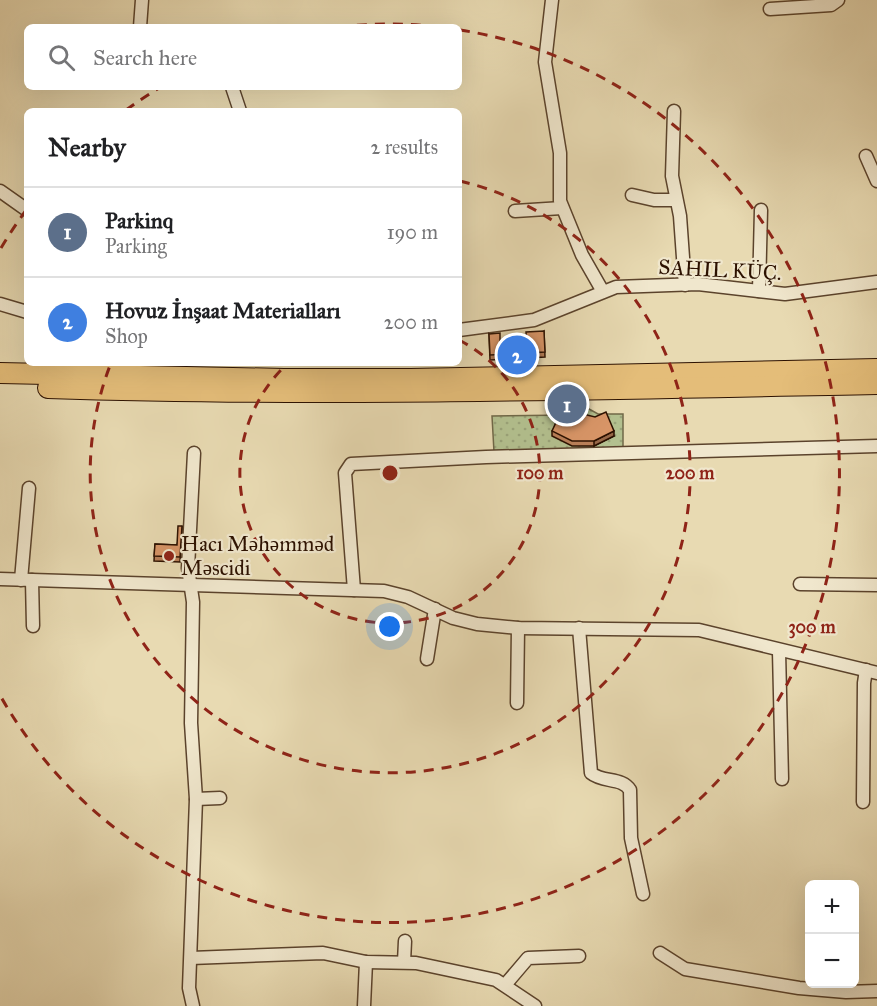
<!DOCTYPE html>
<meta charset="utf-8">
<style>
:root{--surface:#fff;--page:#f6f6f6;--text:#202124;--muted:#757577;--line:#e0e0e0;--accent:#1a73e8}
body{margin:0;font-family:"IM FELL Great Primer",serif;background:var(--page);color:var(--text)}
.controls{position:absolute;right:18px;bottom:18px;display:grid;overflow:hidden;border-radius:9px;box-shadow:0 6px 24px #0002}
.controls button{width:54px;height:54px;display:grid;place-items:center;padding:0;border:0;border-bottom:2px solid var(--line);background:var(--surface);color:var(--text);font:30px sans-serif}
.you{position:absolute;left:390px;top:627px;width:21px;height:21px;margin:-15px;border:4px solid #fff;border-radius:50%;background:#1a73e8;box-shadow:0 0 0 9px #1a73e833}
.badge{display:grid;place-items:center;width:39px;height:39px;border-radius:50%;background:var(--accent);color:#fff;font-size:20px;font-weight:700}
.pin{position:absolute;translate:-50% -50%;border:3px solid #fff;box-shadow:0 2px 6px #0006}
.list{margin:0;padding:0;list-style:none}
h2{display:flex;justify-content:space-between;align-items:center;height:78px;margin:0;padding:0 24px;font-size:26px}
h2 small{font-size:20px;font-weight:400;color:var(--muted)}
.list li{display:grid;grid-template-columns:39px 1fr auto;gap:18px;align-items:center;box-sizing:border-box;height:90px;padding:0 24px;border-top:2px solid var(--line)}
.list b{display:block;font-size:22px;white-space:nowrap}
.list p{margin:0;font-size:20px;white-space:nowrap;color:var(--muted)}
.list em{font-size:20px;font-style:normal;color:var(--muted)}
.icon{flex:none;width:33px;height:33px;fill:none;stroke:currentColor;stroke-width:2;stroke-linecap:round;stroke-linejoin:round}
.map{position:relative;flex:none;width:877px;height:1006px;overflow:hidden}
.search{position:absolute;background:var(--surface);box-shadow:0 6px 24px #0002;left:24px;top:24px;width:438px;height:66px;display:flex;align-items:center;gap:15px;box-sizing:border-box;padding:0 21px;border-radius:9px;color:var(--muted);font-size:22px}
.panel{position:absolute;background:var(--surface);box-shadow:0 6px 24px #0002;left:24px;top:108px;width:438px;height:258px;border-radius:9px}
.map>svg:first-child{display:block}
</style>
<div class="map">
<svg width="877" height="1006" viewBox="0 0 877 1006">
<defs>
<pattern id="grass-dots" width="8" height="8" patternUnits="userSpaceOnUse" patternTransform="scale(1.5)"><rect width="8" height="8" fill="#b3c08f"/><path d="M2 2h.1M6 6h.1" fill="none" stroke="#9aa47a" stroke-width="1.8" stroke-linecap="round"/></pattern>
</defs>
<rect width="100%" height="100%" fill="#e8dab2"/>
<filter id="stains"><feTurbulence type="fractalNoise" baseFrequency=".00333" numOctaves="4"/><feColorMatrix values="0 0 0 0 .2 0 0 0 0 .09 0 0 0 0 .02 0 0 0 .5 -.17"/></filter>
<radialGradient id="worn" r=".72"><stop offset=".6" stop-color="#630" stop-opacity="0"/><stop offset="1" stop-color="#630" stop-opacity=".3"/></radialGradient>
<polygon fill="url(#grass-dots)" stroke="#706848" stroke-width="1.5" points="589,409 598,414 623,414 623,449 494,452 492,416 570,415 577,411"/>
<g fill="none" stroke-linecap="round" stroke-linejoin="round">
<g stroke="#5b432c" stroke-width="15">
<g id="minor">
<polyline points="552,0 545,62 560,153 560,201 582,255 602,290"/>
<polyline points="770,9 831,5 838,0"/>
<polyline points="140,27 142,0"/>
<polyline points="232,87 240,111"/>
<polyline points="674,111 672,176 680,216 685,285"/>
<polyline points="866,156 877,181"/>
<polyline points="0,191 27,210"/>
<polyline points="632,195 654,200 676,200"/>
<polyline points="515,211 562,208"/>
<polyline points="759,291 761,210"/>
<polyline points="0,304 27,312"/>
<polyline points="459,330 534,320 616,287 698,284 785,294 877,282"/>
<polyline points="0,579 384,591 408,597 453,618 477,624 518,628 699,630 877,673"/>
<polyline points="21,580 29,488"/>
<polyline points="32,580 33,626"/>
<polyline points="800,584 877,585"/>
<polyline points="354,590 345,473 351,464 486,457 877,446"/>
<path d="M579 628 591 773C603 783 622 777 630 790L631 838 643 894"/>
<polyline points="779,651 782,779"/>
<polyline points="427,659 435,609"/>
<polyline points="517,703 518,628"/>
<polyline points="196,799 220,798"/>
<polyline points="863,802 864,683 866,670"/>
<polyline points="660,953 685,969 799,988 846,992 877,991"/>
<polyline points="191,958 323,953 366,962 416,963 496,980 535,1006"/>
<polyline points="404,962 405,941"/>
<polyline points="505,985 528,958 579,956"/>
<polyline points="193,1006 189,988 196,799 191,723 193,602 188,568 194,453"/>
<polyline points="364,1006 366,962"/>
</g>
</g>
<g stroke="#2c1100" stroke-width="22">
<g id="primary">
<polyline points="0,373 284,379 411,379 877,369"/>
<path d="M48 388C324 397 600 389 877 384"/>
</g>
</g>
<use href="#minor" stroke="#f0e7cd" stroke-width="12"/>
<use href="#primary" stroke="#e4bd79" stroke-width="20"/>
</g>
<g fill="#ba8059" stroke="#2c1100" stroke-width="1.5">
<polygon points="544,331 545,357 490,360 489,334 500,346 527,345"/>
<polygon points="572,419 614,436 594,446 572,446 552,436 552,431"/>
<polygon points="182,526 180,562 154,561 155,544 177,545"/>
</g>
<polygon fill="#976848" stroke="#2c1100" stroke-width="1.5" points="614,431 614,436 594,446 594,441"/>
<g fill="#d89567" stroke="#2c1100" stroke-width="1.5">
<polygon points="544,331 545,352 490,355 489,334 500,333 500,346 527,345 526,332"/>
<polygon points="606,412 614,431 594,441 572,441 552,431 560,414 572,419 579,413 595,417"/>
<polygon points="178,526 182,526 180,557 154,556 155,544 177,545"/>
</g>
<g fill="none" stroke="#8f2418" stroke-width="3" stroke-dasharray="10 8">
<path d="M459 340A150 150 0 1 1 288 363"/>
<path d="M460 181A300 300 0 1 1 111 363"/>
<path d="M1 248A449 449 0 0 1 27 209M126 110A449 449 0 0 1 159 88M339 27A449 449 0 0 1 441 27M460 30A449 449 0 1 1 1 697"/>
</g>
<circle fill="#8f2418" stroke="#f0e7cd" stroke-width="2" cx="169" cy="556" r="6"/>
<g text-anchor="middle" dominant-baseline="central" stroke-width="4.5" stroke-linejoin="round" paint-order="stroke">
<g font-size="21" fill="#2c1100" stroke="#f0e7cd">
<text transform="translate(720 270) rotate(3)">SAHIL KÜÇ.</text>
</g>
<g font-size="21" fill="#2c1100" stroke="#f0e7cd" text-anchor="start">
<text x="181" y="544">Hacı Məhəmməd<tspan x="181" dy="24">Məscidi</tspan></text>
</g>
</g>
<circle cx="390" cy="473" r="9" fill="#8f2418" stroke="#f0e7cd" stroke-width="3"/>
<g font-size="18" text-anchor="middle" font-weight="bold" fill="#8f2418" stroke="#f0e7cd" stroke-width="4.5" stroke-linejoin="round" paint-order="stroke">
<text x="540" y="479">100 m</text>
<text x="690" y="479">200 m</text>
<text x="812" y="633">300 m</text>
</g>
<rect width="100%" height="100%" filter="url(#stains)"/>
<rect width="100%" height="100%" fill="url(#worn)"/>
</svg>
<div class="controls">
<button>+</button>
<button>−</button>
</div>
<div class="you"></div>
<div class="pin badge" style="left:567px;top:404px;background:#5c6f8a">1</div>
<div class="pin badge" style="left:517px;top:355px;background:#3f7fe0">2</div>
<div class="search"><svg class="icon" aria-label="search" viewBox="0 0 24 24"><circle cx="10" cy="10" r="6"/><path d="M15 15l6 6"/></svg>Search here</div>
<section class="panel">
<h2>Nearby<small>2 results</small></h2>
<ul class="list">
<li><span class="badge" style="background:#5c6f8a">1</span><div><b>Parkinq</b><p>Parking</p></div><em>190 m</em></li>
<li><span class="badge" style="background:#3f7fe0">2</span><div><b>Hovuz İnşaat Materialları</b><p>Shop</p></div><em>200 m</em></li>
</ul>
</section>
</div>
